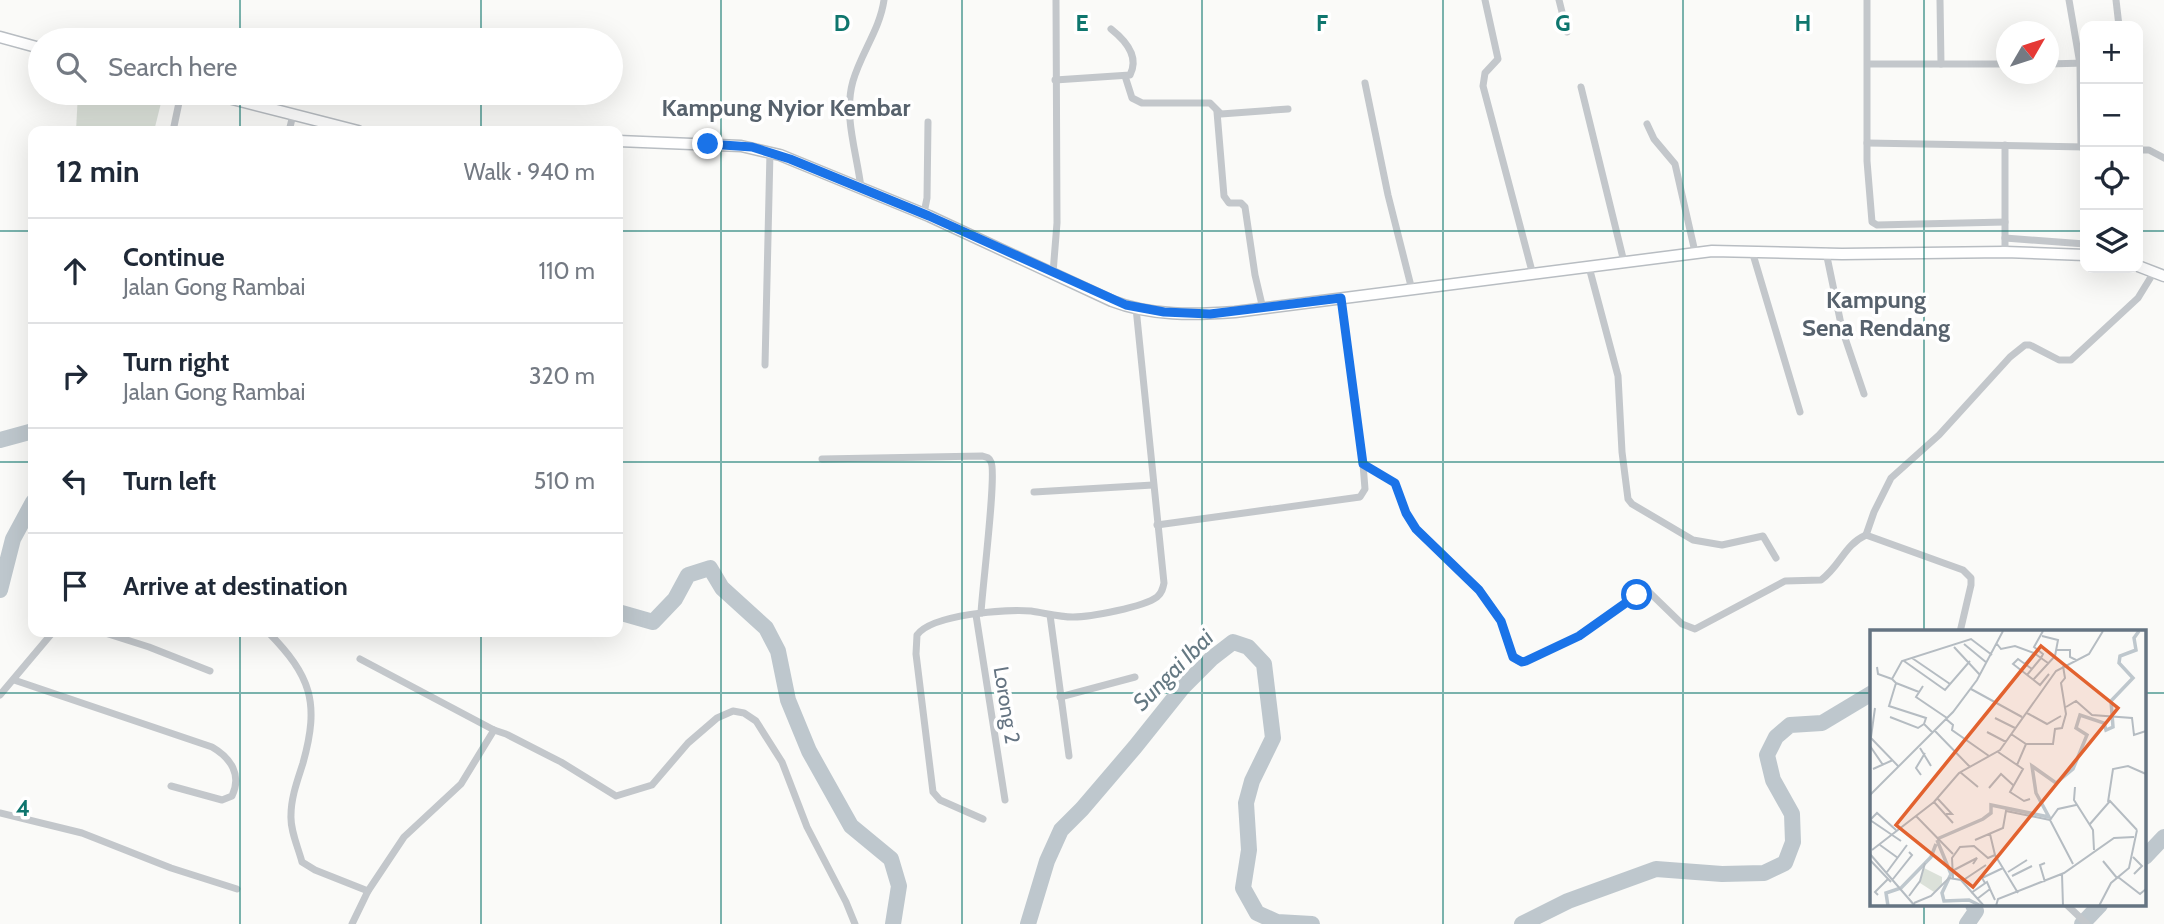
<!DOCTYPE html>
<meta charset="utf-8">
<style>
:root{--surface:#fff;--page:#f2f2f3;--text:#1f2937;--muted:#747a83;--line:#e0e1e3}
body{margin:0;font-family:Cabin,sans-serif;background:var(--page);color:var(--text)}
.controls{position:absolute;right:21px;top:21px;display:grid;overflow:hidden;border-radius:14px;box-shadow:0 7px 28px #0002}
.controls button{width:63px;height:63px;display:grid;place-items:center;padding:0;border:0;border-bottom:2px solid var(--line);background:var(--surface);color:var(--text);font:35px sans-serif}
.compass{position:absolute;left:1996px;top:21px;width:63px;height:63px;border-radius:50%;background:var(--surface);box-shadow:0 7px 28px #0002;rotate:51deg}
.stop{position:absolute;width:21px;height:21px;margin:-16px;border:5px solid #1a73e8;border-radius:50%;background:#fff}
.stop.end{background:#1a73e8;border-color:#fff;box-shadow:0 2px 7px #0008}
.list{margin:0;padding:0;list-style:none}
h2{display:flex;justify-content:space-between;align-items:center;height:91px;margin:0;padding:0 28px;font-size:30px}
h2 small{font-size:23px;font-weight:400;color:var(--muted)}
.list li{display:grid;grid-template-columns:46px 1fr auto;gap:21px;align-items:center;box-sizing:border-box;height:105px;padding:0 28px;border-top:2px solid var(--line)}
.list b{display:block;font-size:26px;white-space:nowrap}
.list p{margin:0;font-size:23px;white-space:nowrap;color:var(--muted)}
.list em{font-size:23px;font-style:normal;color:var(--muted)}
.icon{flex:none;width:38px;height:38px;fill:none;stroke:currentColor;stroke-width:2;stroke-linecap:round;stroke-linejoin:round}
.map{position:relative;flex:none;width:2164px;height:924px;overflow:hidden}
.search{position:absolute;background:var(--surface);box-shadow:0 7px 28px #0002;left:28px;top:28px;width:595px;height:77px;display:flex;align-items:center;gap:18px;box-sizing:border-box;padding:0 24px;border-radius:38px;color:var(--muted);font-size:26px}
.panel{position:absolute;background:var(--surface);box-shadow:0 7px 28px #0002;left:28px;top:126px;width:595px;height:511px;border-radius:14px}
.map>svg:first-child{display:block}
</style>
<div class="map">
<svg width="2164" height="924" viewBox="0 0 2164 924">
<rect width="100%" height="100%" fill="#fafaf8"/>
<polygon fill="#dbe1d9" points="78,93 140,93 162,99 154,131 76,131"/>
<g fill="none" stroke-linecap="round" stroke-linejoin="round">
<g stroke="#bec7cd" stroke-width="16">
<polyline points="0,440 33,431"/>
<polyline points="0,590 13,539 33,502"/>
<polyline points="618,612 653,622 675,599 688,575 710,568 722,588 766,628 778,651 788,700 809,751 851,826 891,859 899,886 893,924"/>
<polyline points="2145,857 2164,837"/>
<polyline points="1028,924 1047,861 1061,830 1082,809 1135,747 1183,687 1211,659 1233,642 1248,647 1264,664 1273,738 1252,781 1246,803 1249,850 1243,888 1257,913 1277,922 1312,924"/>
<polyline points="1522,924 1568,901 1656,869 1722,874 1764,873 1785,863 1793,842 1792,814 1773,780 1767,755 1776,737 1790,725 1822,723 1872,693"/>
<polyline points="1967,924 1976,911 1973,905"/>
<polyline points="2082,924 2100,905"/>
</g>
<g stroke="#b8bdc2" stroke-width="13">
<g id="secondary">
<polyline points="0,37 40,48"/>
<polyline points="209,93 358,131"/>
<path d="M618 141 741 146 780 155 929 216 1112 301C1151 316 1194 315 1235 312L1712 251 1842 254 2005 252 2085 255"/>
<polyline points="2138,266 2164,276"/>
</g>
</g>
<g stroke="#c3c7cb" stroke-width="7">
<polyline points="1485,0 1498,59 1485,73 1483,86 1533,275"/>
<polyline points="1559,0 1567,32"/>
<polyline points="1867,0 1867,161 1872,222 1877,225 2005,222"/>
<polyline points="1940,0 1941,64"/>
<polyline points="2069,0 2080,64 2081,147"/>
<polyline points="2116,0 2119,26"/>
<polyline points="1868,64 2007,64"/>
<polyline points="2048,64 2085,63"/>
<polyline points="1125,76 1132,98 1142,103 1210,103 1221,114 1288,109"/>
<path d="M1055 80 1130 75C1140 56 1125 40 1111 29"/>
<polyline points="1365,83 1388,195 1412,290"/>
<polyline points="1581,87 1624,262"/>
<polyline points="1217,112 1224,196 1229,203 1241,203 1245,207 1255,275 1263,309"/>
<polyline points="1647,124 1654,139 1675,164 1695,252"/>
<polyline points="173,131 181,93"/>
<polyline points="289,131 293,115"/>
<polyline points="1867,143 2085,147"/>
<polyline points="2138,150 2149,150 2164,158"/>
<path d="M861 188C857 153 843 116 853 81 861 53 880 29 884 0"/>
<polyline points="924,213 927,198 928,122"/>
<polyline points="2005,238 2085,244"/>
<polyline points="1752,251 1800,412"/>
<polyline points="1826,252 1842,329 1864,394"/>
<polyline points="2005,252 2005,145"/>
<polyline points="1589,267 1618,376 1622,452 1628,499 1632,504 1693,540 1722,545 1763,536 1776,558"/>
<polyline points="1053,273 1057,223 1056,0"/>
<path d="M1341 298 1363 464 1395 483 1406 513 1416 529 1480 590 1501 621 1510 650 1518 661H1526L1579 636 1642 591 1647 590 1682 624 1695 629 1785 581 1821 580C1841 565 1844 545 1866 535"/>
<polyline points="765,365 770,152"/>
<path d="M822 459 982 456C986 457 989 457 991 462 997 473 982 590 981 613"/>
<polyline points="1034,492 1153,485"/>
<polyline points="1157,525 1360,497 1365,489 1363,464"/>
<polyline points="1866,535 1874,512 1891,478 1939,435 2010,357 2025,345 2030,345 2059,360 2071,360 2138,298 2154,272"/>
<polyline points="1866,535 1963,570 1971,578 1971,585 1960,632"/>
<polyline points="976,615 1005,800"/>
<polyline points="1050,615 1069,756"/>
<polyline points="102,632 149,647 210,671"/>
<path d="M268 632C311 676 320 702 303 763 298 779 291 797 291 815 290 830 298 847 302 862L315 870 368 891"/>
<polyline points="360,659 494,730 506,734 561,762 616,796 652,785 688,743 717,718 733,711 744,713 756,721 782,762 807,827 846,902 855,924"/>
<path d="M14 680 212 747C231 758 242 775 232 796L222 800 171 786"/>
<polyline points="0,695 53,632"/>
<polyline points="1060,697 1135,677"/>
<polyline points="0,813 82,833 171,868 237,889"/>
<path d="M983 819 940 800 933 792 916 654 917 635C932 614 1007 609 1031 611 1045 613 1059 617 1073 617 1090 617 1144 607 1157 597 1162 593 1163 588 1164 583L1136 308"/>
<polyline points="2067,905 2087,924"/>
<polyline points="352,924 368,891 404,837 461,784 494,730"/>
</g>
<use href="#secondary" stroke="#fff" stroke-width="10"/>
</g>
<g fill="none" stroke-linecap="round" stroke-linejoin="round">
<polyline stroke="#1a73e8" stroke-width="9" points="708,144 752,147 790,159 929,216 1126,305 1164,312 1210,314 1341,298 1363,464 1395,483 1406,513 1416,529 1479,590 1501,621 1513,657 1522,662 1526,661 1579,636 1637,595"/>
</g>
<path fill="none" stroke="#0f766e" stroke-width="2" stroke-opacity="0.55" d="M240 0V40M481 0V40M721 0V924M962 0V924M1202 0V924M1443 0V924M1683 0V924M1924 0V632M240 93V131M481 93V131M0 231H33M618 231H2085M2138 231H2164M0 462H33M618 462H2164M240 632V924M481 632V924M0 693H1872M2145 693H2164M1924 905V924"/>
<g text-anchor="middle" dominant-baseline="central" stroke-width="7" stroke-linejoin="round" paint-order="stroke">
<g font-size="21" fill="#657482" stroke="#fff">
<text transform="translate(1007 705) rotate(81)">Lorong 2</text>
</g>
<g font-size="23" font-style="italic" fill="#657983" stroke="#fff">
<text transform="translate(1173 670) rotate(-45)">Sungai Ibai</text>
</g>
<g font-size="24" font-weight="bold" fill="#57626d" stroke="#fff">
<text x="786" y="107">Kampung Nyior Kembar</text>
<text x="1876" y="299">Kampung<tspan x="1876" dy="28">Sena Rendang</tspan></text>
</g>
</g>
<g transform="translate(1870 630)">
<rect width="276" height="276" fill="#fafaf8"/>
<path d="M54 238 72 247V255L64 262 50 253Z" fill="#dbe1d9"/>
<path fill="none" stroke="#bec7cd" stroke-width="3.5" d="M67 209 113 189 121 183V175L179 187 166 163 162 136 186 153 203 139 217 105 206 98 210 85 234 93 236 100 243 97 241 71 263 48 249 33 250 26 266 20 264 8 269 1M67 210 81 244 72 263 74 271 99 270 111 276M18 276 16 263 31 258 61 227 66 214"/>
<path fill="none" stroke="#b5bcc2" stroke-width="2" d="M94 14 117 33M127 14 131 19 145 16 164 23M84 17 110 45M186 20H200V27L206 30M42 28 80 54M171 28 173 24 164 17 173 1M34 31 75 60 100 31M155 34 164 23 178 33M7 37 8 44 22 49M162 39 148 29 143 34 170 55 179 44M157 45 171 28M163 50 185 26 188 10 172 6M26 53 22 49 32 31 101 9 122 25M26 53 19 76 56 88 54 94 63 103M26 53 49 62M53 56 46 67 77 88M101 59 152 87M196 77 206 71 222 85 262 88 264 105 276 101M157 83 177 94 191 86M20 87 48 98 54 94M125 88 145 98M76 89 83 95 82 100 119 126M65 101 100 137M117 102 136 112M141 104 156 114H183L185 99 192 98 196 84 191 53 195 48 193 36M0 107 29 137M1 107 5 78M0 116 13 135M50 118 61 136M128 122 153 139 140 162 154 171 160 169M147 135 156 114M3 139 23 130M90 142 108 157M51 145 46 138 55 123M205 157 204 170 223 200 224 220M119 158 131 144 143 155M0 165 83 82 107 50 133 1M68 169 82 184H76M64 172 83 193M238 172 243 139 258 136 276 144M46 186 83 224M0 190 31 211M0 190 7 183 26 200M180 190 203 234M180 190 188 179 206 175M220 194 240 171 267 200M120 204 125 225 148 263M105 210 133 198 136 181 180 190M10 215 28 228M2 220 64 172 89 143 130 120 186 41 219 24 233 1M0 224 45 276M263 227 272 236 264 244M0 230 21 252M233 231 247 248M175 233 170 235 175 252M84 240 107 228 103 234M17 242 37 215M138 242 157 230M192 244 193 276M142 246 162 236M248 247 270 264 276 259M83 248 82 228 90 217 104 216 118 228 125 225M23 249 42 225 39 222M92 251 116 235M115 253 112 248 133 238M101 263 117 252 120 259M8 265 5 262 18 249M39 266 50 251 55 233M107 269 120 259 125 270M44 273 61 266 79 248 91 250 114 276M126 276 128 269 194 243 244 208 264 207M229 276 241 253 259 238 267 200"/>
<path fill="#e2622f" fill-opacity="0.15" stroke="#e2622f" stroke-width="3.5" d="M171 16 248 78 103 257 26 195Z"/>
<rect width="276" height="276" fill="none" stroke="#657482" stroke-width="3.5"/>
</g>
<g font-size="23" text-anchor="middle" font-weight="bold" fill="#0f766e" stroke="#fff" stroke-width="7" stroke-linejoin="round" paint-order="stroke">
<text x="842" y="31">D</text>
<text x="1082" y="31">E</text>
<text x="1322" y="31">F</text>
<text x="1563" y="31">G</text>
<text x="1803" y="31">H</text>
<text x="23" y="816">4</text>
</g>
</svg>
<div class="controls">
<button>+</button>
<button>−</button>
<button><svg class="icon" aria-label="locate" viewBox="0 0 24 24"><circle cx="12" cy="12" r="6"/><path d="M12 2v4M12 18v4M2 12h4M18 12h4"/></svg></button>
<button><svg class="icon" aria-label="layers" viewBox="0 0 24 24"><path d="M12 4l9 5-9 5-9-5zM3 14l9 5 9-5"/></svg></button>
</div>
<svg class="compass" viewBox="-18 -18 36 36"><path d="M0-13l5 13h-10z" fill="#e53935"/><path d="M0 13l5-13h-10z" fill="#747a83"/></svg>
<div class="stop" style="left:1637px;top:595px"></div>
<div class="stop end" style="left:708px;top:144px"></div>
<div class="search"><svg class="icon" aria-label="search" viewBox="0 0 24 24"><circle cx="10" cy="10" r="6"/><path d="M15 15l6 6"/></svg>Search here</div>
<section class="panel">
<h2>12 min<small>Walk · 940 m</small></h2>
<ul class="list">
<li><svg class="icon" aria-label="ahead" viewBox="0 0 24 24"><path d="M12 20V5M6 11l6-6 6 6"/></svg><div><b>Continue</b><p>Jalan Gong Rambai</p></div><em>110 m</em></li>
<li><svg class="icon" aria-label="right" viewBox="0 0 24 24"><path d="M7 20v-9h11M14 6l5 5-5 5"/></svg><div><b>Turn right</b><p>Jalan Gong Rambai</p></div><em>320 m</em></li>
<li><svg class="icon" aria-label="left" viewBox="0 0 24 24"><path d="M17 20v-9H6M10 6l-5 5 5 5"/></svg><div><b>Turn left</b></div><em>510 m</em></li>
<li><svg class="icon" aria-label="arrive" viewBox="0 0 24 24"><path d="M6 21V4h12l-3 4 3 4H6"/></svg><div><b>Arrive at destination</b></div></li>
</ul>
</section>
</div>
